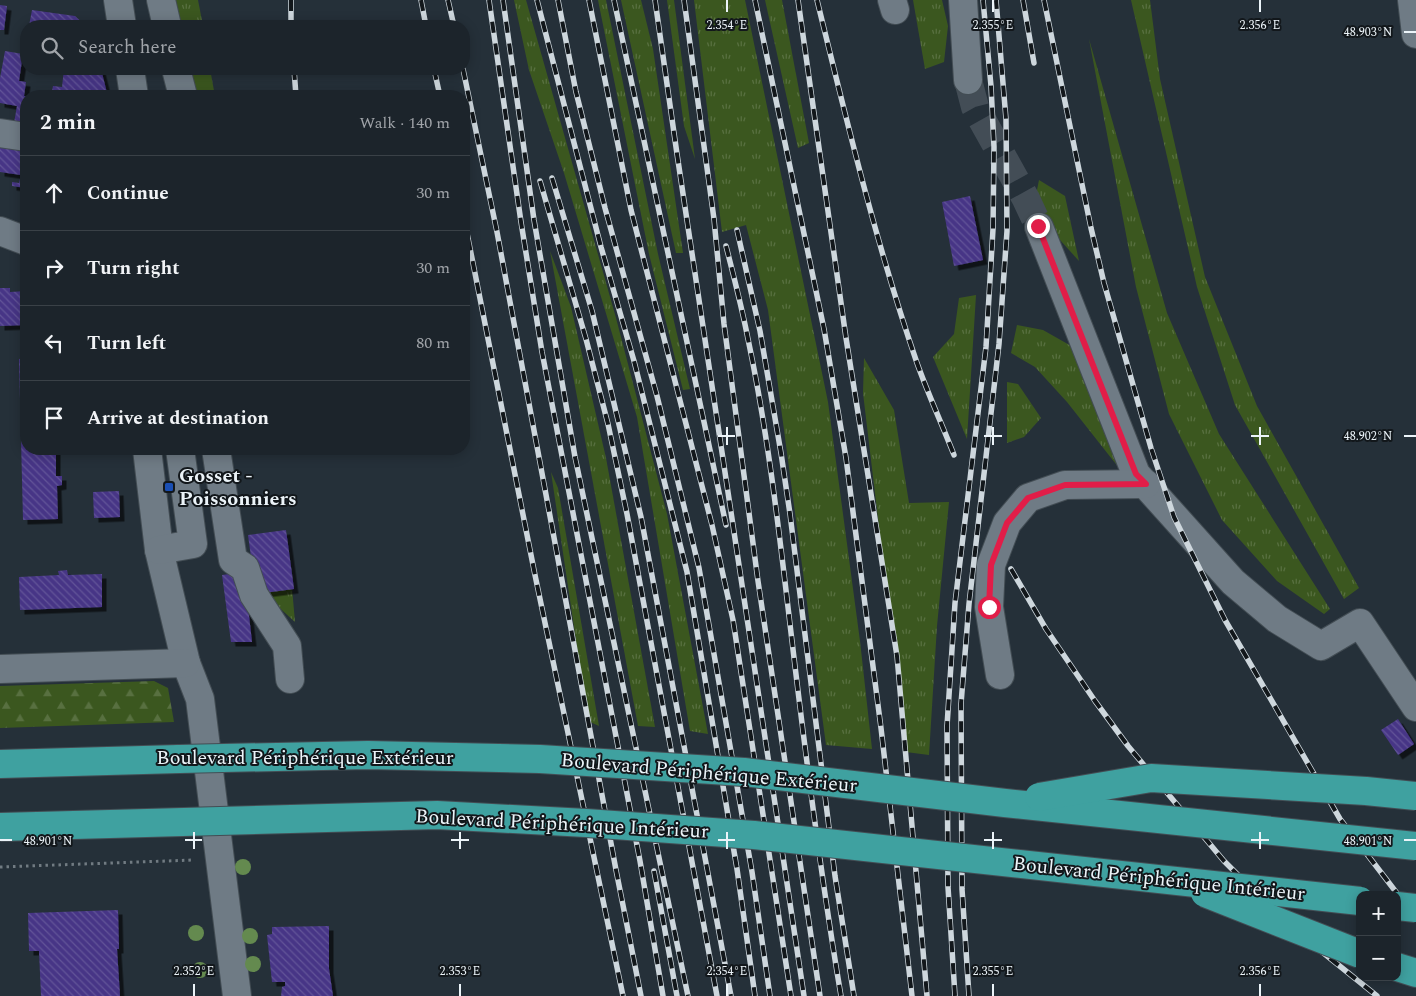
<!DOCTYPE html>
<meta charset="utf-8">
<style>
:root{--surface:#1c242b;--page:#293037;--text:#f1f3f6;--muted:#a0a4a9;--line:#3a4147}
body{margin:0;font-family:Spectral,serif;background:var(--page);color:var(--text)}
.controls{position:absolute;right:15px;bottom:15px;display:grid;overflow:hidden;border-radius:10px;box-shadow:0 2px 12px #0003}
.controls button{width:45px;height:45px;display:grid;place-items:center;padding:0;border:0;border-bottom:1px solid var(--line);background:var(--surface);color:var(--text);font:25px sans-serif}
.stop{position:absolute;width:15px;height:15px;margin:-11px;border:4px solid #e11d48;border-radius:50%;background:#fff}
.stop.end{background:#e11d48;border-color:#fff;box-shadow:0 1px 5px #0008}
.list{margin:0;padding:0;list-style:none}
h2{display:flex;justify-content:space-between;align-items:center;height:65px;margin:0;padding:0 20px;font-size:21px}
h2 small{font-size:16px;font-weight:400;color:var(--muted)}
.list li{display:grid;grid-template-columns:32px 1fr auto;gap:15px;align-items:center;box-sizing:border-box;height:75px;padding:0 20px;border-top:1px solid var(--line)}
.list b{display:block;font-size:19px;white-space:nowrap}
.list em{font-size:16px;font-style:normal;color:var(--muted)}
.icon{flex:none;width:28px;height:28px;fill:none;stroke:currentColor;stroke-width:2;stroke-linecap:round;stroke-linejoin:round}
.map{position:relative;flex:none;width:1416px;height:996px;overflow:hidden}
.search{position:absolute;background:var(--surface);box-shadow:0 2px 12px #0003;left:20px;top:20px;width:450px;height:55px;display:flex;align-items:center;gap:12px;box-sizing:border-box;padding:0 18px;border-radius:20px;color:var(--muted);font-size:19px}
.panel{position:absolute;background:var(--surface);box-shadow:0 2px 12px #0003;left:20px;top:90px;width:450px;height:365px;border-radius:20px}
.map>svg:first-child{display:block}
</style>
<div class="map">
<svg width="1416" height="996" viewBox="0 0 1416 996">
<defs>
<pattern id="grass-tufts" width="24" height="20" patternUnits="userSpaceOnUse" patternTransform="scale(1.25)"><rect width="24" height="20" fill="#3b571f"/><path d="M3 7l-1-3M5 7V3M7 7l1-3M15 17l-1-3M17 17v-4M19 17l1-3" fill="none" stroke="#587040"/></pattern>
<pattern id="forest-firs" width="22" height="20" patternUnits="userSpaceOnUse" patternTransform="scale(1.25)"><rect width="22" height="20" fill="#3b571f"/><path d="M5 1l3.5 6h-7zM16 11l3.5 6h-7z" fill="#587040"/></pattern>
<pattern id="building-back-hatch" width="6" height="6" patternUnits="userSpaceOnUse" patternTransform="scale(1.25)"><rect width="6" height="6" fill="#473686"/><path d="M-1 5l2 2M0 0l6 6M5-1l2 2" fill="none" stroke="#625498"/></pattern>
<filter id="shadow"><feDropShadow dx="4.5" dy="4.5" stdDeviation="0" flood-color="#0009"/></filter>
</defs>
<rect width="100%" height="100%" fill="#253039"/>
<g fill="url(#grass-tufts)">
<polygon points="171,0 198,0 203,26 175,26"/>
<polygon points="514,0 526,0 616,318 667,514 708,734 690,731 637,417 564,173 529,70"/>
<polygon points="598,0 606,0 658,254 690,389 683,390 649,254"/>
<polygon points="621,0 641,0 653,49 683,253 676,253"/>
<polygon points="667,0 674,0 695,159 684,126"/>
<polygon points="694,0 745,0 828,402 860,641 872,749 826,745 768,310 746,225 722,232"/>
<polygon points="765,0 782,0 809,143 798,148"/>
<polygon points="913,0 942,0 948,26 944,62 925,69"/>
<polygon points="1131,0 1150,0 1160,79 1205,277 1257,406 1359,588 1344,599 1235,405 1197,287"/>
<polygon points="1089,39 1167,313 1219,434 1330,609 1324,614 1277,581 1222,520 1169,414 1136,287"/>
<polygon points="184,69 210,69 215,96 190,96"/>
<polygon points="1039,180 1065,196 1079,261 1050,229 1036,195"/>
<polygon points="550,251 571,307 606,458 655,727 638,726"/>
<polygon points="976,295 967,439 933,357 954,334 959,298"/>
<polygon points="1017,325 1043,330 1073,347 1119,468 1067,402 1035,367 1011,353"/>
<polygon points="864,358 894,410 909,503 949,502 937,626 929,755 906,752 863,393"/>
<polygon points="1007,382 1018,384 1041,418 1024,437 1007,443"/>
<polygon points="551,472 558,488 599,726 588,721"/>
<polygon points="292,588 295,622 262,592"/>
</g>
<polygon fill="url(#forest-firs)" points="154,681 168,688 174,722 0,728 0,686"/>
<g fill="url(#building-back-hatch)" filter="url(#shadow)">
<polygon points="0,5 7,6 4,30 0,30"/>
<polygon points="32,10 75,16 86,26 29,26"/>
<polygon points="5,51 23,54 19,81 26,82 24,96 26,96 26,124 14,123 17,106 0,103 0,78"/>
<polygon points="64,69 101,69 107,93 119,96 90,96 90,92 78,90 77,96 56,96 56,91 52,91 53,86 62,87"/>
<polygon points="0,142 26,146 26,166 22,165 21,175 0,172"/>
<polygon points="21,175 26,176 26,188 12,186 12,182 19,183"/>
<polygon points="970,196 983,260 954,266 942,202"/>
<polygon points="0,288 10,288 10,292 26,291 26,325 0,326"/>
<polygon points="26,358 26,449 56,449 56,476 62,476 62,485 57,486 58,519 23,520 19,359"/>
<polygon points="119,491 120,517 94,518 93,492"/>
<polygon points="286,530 294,589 256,594 248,535"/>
<polygon points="67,570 68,575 102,574 102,607 20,610 19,577 59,575 58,571"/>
<polygon points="244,572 252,642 231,642 222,575"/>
<polygon points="1398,719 1414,744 1398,755 1381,730"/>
<polygon points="118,910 119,949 117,949 120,996 41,996 39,951 29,951 28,913"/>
<polygon points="329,926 329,969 333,996 281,996 282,987 285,986 285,982 272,982 267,935 272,934 272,927"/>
</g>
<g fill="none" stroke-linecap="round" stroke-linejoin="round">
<polyline stroke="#434d56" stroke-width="28" stroke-dasharray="28 14" stroke-linecap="butt" points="968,80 975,107 1026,199 1039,227"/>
<g stroke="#434d54" stroke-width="30">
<g id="minor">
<polyline points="118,0 122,26"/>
<polyline points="161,0 167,26"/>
<polyline points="892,0 895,10"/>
<polyline points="963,0 968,80"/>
<polyline points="1412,0 1416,34"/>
<polyline points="130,69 134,96"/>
<polyline points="176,69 183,96"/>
<polyline points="0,133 26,137"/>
<polyline points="1039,227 1136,474 1233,582 1277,619 1321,646 1360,623 1416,707"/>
<polyline points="0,231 26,241"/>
<polyline points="147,449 159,550 186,663 200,699 237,996"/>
<polyline points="216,449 233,560 245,568 254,595 287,646 290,679"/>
<polyline points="159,550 193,544 180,449"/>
<polyline points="0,669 186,663"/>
<polyline points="1000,675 989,607 991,565 1007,523 1028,498 1065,485 1146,484"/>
</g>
</g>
<g stroke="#434d54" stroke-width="30">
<g id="highway">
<polyline points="0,764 179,759"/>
<polyline points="1397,967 1416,973"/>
</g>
</g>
<polyline stroke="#717b82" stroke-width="3" stroke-dasharray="2.5 4" stroke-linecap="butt" points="0,867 194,860"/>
<use href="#minor" stroke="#6f7b85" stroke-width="28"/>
<use href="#highway" stroke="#3fa1a0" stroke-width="28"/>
<g stroke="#ced7dd" stroke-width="5.5">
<g id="rail">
<polyline points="291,0 291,26"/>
<polyline points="421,0 426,26"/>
<polyline points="448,0 454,26"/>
<polyline points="489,0 521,222 542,352 640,861 663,996"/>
<polyline points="503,0 534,220 575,457 688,996"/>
<polyline points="537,0 601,247 634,361 687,572 737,869 755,996"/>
<polyline points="558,0 576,92 605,208 657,396 699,568 752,872 770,996"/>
<polyline points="589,0 631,210 712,525 733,620 791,996"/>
<polyline points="614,0 726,525"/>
<polyline points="655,0 677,154 804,996"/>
<polyline points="684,0 714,219 724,324 758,581 820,996"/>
<polyline points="755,0 824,329 846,458 881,728 912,996"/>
<polyline points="798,0 846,338 897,656 927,996"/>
<path d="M817 0C847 122 876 244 917 363 928 394 942 424 954 455"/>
<polyline points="1023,0 1034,63"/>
<polyline points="1044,0 1091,228 1104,283 1151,448 1174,517 1225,620 1340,819 1416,918"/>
<polyline points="294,69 296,96"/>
<polyline points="434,69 440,96"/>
<polyline points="463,69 497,232 616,870 641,996"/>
<polyline points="552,178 592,311 641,517 731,996"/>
<polyline points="540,181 586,339 608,424 627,514 717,996"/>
<polyline points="464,218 535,575 623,996"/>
<polyline points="737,230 760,331 781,453 790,514 835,876 854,996"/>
<path d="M726 246C734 277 742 308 748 339 769 438 780 540 792 641 806 759 821 878 841 996"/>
<polyline points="1011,569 1046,629 1095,701 1128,746 1224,861 1261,898 1306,939 1377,996"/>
<polyline points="654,871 677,996"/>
<polyline points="955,996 948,887 947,726 955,603 986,347 993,229 994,147 991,86 983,0"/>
<polyline points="969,996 962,889 961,704 969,604 999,344 1007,231 1006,119 996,0"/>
</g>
</g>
<use href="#rail" stroke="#12171b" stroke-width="4" stroke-dasharray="11" stroke-linecap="butt"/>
<g stroke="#434d54" stroke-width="30" stroke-linecap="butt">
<g id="highway-bridge">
<polyline points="179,759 368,755 540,759 744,772 1005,803 1416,846"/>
<polyline points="1039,797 1151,778 1366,791 1416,796"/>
<polyline points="0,827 437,815 586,823 754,835 1360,901"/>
<polyline points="1205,893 1360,954"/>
<polyline points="1397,906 1416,908"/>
</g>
</g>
<use href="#highway-bridge" stroke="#3fa1a0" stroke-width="28"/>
</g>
<g fill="#648a4f">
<circle cx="243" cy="867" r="8"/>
<circle cx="196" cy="933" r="8"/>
<circle cx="250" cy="936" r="8"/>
<circle cx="253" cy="964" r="8"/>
<circle cx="200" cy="970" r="8"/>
</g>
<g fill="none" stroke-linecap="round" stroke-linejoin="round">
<polyline stroke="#e11d48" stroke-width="6" points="989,607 991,565 1007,523 1028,498 1065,485 1146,484 1136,474 1038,226"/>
</g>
<path fill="none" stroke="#ecf4f9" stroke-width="2" d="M727 0V12M993 0V12M1260 0V12M1404 32H1416M727 427V445M993 427V445M1260 427V445M718 436H735M984 436H1002M1251 436H1269M1404 436H1416M194 832V849M460 832V849M727 832V849M993 832V849M1260 832V849M0 840H12M185 840H202M451 840H469M718 840H735M984 840H1002M1251 840H1269M1404 840H1416M194 984V996M460 984V996M727 984V996M993 984V996M1260 984V996"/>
<rect fill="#1a4fb4" stroke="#12171b" stroke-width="2" x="164" y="482" width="10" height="10" rx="2.5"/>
<g text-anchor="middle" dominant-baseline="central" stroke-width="4" stroke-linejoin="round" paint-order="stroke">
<g font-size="20" font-weight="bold" fill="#ecf4f9" stroke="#12171b" text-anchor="start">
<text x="179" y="476">Gosset -<tspan x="179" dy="23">Poissonniers</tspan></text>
</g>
<g font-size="20" fill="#ecf4f9" stroke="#12171b">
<text x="305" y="758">Boulevard Périphérique Extérieur</text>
<text transform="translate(709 773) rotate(5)">Boulevard Périphérique Extérieur</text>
<text transform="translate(562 824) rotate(3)">Boulevard Périphérique Intérieur</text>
<text transform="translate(1159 879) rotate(6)">Boulevard Périphérique Intérieur</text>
</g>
</g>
<g font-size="12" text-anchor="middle" fill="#ecf4f9" stroke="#12171b" stroke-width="4" stroke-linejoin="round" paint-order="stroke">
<text x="727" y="29">2.354°E</text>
<text x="993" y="29">2.355°E</text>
<text x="1260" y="29">2.356°E</text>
<text x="1368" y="36">48.903°N</text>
<text x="1368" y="440">48.902°N</text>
<text x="48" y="845">48.901°N</text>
<text x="1368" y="845">48.901°N</text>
<text x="194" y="975">2.352°E</text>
<text x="460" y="975">2.353°E</text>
<text x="727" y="975">2.354°E</text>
<text x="993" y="975">2.355°E</text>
<text x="1260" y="975">2.356°E</text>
</g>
</svg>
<div class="controls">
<button>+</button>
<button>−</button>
</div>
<div class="stop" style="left:989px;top:607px"></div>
<div class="stop end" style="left:1038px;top:226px"></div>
<div class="search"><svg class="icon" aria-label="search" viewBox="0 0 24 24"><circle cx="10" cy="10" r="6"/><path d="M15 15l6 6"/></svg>Search here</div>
<section class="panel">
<h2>2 min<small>Walk · 140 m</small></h2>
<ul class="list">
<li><svg class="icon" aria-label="ahead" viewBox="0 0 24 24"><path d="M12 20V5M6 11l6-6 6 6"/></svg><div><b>Continue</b></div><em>30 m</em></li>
<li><svg class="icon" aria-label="right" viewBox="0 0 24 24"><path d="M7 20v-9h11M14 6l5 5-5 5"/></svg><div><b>Turn right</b></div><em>30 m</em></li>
<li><svg class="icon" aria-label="left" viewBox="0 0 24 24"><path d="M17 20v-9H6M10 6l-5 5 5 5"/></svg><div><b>Turn left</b></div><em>80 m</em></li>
<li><svg class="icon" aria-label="arrive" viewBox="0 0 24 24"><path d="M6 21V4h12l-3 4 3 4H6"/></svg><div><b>Arrive at destination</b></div></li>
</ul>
</section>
</div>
